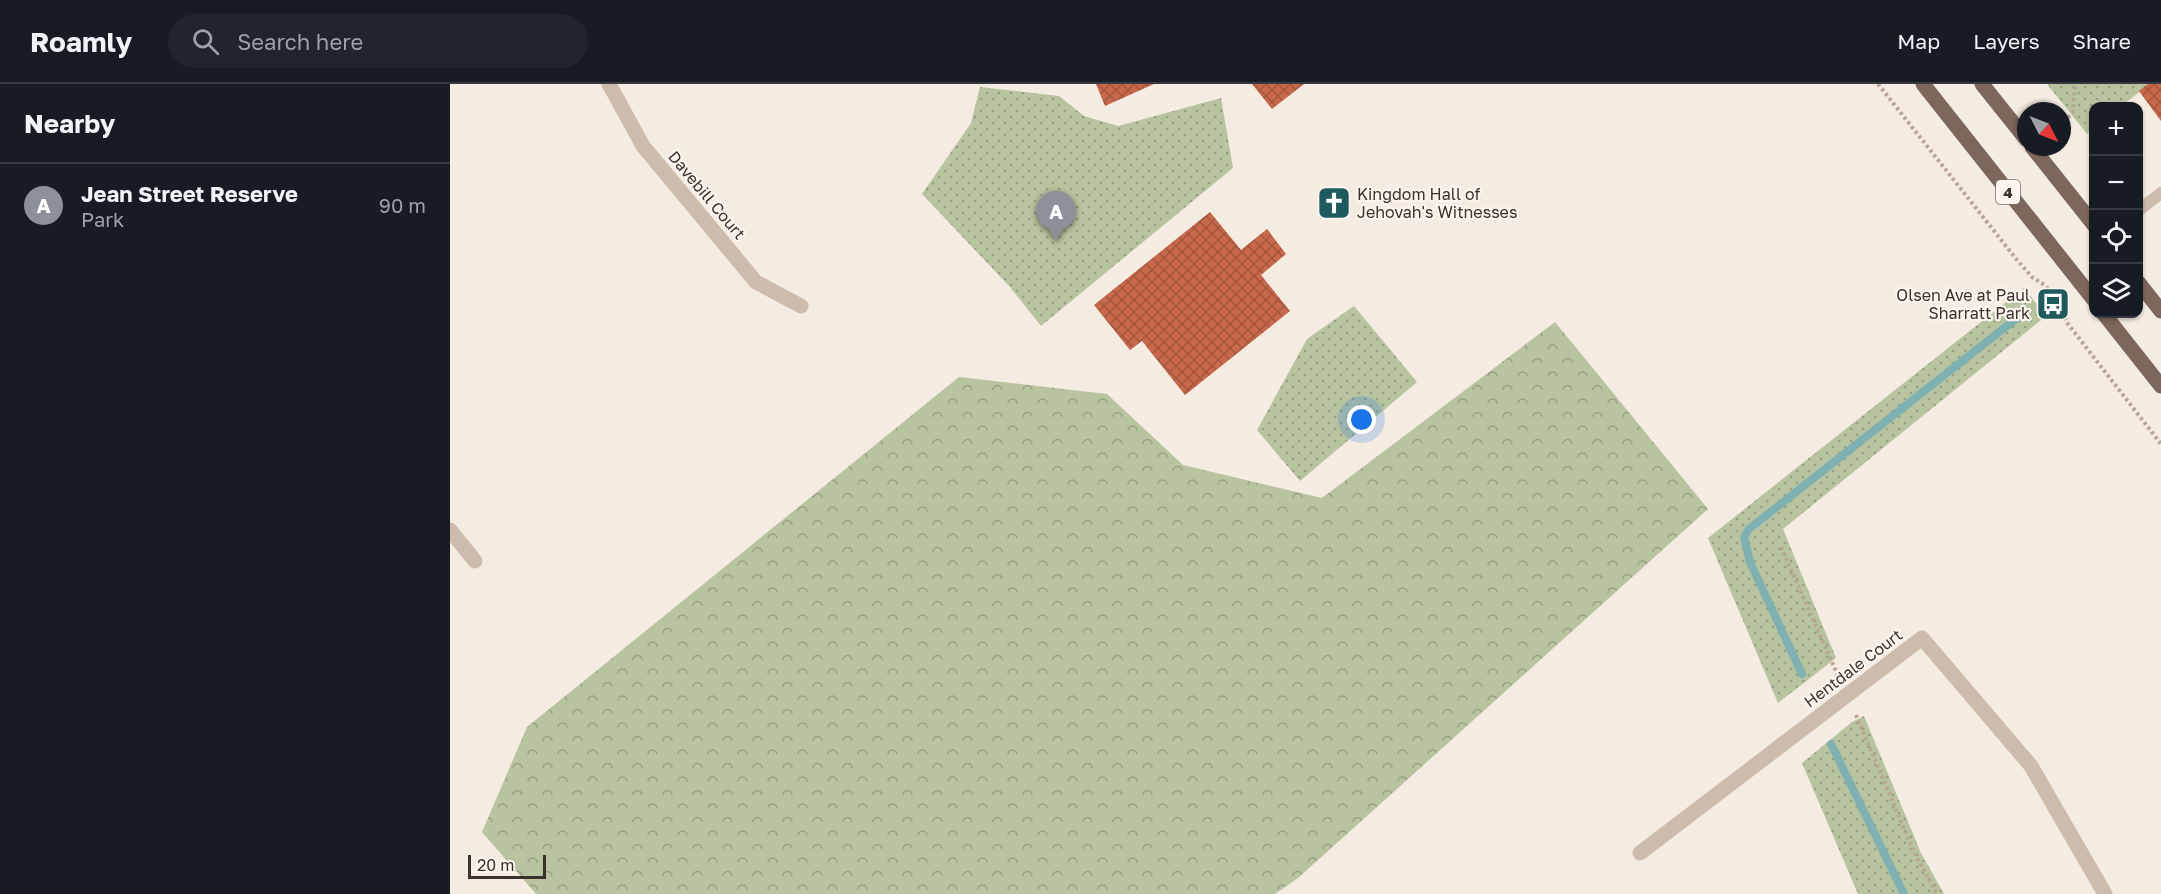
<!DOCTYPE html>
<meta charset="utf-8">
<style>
:root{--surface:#171b24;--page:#20242c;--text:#f1f3f6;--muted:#9ea1a6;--line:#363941;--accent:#8c9099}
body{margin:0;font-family:"Golos Text",sans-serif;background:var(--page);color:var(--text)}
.controls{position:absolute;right:18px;top:18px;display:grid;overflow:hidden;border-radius:12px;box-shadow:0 2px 4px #0004}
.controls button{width:54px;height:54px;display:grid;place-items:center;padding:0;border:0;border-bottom:2px solid var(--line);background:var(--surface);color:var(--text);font:30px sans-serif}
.compass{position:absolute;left:1567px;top:18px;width:54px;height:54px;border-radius:50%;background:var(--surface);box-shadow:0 2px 4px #0004;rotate:132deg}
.scale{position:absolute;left:18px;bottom:15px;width:78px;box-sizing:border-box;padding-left:6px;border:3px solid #3b302b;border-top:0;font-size:16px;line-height:21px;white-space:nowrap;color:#3b302b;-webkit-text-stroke:4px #fbf5ee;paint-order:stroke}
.you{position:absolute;left:912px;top:336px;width:21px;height:21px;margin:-15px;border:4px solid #fff;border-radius:50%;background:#1a73e8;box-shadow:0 0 0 9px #1a73e833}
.badge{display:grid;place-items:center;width:39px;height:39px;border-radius:50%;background:var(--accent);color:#fff;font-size:20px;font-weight:700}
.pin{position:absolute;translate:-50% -50px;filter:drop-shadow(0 2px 3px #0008)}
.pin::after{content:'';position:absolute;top:32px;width:21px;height:18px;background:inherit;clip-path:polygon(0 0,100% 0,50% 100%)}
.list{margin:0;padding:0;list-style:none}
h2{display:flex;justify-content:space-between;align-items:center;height:78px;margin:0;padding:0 24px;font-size:26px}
h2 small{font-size:20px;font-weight:400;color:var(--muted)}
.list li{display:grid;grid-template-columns:39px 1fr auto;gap:18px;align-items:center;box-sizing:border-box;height:84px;padding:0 24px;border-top:2px solid var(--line)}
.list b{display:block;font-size:22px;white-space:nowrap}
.list p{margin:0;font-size:20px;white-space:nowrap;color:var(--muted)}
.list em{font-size:20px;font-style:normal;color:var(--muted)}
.icon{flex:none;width:33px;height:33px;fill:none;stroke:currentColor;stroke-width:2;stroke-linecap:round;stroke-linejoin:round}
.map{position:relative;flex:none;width:1711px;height:810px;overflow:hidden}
header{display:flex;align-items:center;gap:36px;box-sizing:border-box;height:84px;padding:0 30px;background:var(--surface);border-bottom:2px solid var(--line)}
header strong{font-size:28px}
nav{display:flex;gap:33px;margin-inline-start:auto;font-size:21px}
.search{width:420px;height:54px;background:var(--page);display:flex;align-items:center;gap:15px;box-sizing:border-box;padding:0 21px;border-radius:33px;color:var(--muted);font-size:22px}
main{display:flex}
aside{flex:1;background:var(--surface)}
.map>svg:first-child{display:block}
</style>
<header>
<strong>Roamly</strong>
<div class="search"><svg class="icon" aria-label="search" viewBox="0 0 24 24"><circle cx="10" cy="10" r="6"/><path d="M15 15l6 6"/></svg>Search here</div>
<nav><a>Map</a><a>Layers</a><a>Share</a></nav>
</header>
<main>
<aside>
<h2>Nearby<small></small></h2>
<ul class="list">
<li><span class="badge">A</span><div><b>Jean Street Reserve</b><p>Park</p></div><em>90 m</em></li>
</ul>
</aside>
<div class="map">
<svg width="1711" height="810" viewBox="0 0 1711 810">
<defs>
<pattern id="green-dots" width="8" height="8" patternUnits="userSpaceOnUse" patternTransform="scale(1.5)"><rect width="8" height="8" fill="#b8c4a0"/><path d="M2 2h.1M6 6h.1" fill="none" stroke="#97a083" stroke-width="1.8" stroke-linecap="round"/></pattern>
<pattern id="forest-crowns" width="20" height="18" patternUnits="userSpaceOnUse" patternTransform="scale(1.5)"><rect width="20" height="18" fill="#b8c4a0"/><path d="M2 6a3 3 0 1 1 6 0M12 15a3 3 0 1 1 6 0" fill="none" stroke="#97a083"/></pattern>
<pattern id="building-cross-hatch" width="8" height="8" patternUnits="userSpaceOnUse" patternTransform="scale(1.5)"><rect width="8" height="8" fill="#c8694b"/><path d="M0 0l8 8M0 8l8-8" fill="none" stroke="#a4573f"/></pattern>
</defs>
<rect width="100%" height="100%" fill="#f4ebe1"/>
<g fill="url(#green-dots)">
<polygon points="1597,0 1700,0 1671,22 1644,22 1643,44 1637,50"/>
<polygon points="530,3 609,12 634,32 668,42 771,14 783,84 591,242 560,203 472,110 521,39"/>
<polygon points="1574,204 1596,232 1333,445 1386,574 1328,619 1258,454"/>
<polygon points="904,222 967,298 850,397 807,346 857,255"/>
<polygon points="1414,632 1471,769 1494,810 1408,810 1352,679 1402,638"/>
</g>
<polygon fill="url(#forest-crowns)" points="1105,238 1258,425 848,794 825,810 86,810 32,748 77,643 509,293 657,310 733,381 872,414"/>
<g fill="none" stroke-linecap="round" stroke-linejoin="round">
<g stroke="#7fb0b2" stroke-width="8">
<polyline points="1352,590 1300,478 1294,453 1299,445 1572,230"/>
<polyline points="1381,660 1454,810"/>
</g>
</g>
<g fill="url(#building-cross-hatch)">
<polygon points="646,0 704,0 655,22"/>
<polygon points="802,0 854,0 822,25"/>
<polygon points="1698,0 1711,0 1711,37 1689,7"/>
<polygon points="760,128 791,166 817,145 836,170 811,191 840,227 735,311 692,257 680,266 644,221"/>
</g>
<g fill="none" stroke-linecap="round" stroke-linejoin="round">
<g stroke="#b9a596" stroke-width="4" stroke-dasharray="3 3" stroke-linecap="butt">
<polyline points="1428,0 1567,176 1582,193 1596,202 1607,217 1618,240 1711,360"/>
<polyline points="1614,38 1623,28 1625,0"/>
<polyline points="1331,463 1389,594"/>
<polyline points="1406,631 1464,768 1487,810"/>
</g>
<polyline stroke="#cdbbac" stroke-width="12" points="1688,127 1711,109"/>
<g stroke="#cdbbac" stroke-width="15">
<polyline points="159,0 193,62 306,198 351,222"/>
<polyline points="0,446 25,477"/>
<polyline points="1190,769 1472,554 1581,682 1655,810"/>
</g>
<g stroke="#7d675c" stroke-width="15">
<polyline points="1473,0 1644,216"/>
<polyline points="1532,0 1576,55"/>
<polyline points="1582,63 1644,141"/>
<polyline points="1688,198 1711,227"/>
<polyline points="1654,230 1711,302"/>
</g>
</g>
<defs>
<g id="church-square" transform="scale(1.725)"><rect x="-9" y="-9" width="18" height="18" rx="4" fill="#1f5a5e" stroke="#fbf5ee"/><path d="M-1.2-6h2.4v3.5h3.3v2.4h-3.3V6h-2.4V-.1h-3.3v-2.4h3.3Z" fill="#fff"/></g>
<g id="bus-square" transform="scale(1.725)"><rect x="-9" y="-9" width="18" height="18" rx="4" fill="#1f5a5e" stroke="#fbf5ee"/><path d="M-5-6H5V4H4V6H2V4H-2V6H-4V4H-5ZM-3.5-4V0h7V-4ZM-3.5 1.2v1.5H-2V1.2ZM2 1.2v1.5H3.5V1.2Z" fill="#fff"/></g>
</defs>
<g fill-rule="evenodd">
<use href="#church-square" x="884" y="119"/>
<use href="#bus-square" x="1603" y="220"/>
</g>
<g text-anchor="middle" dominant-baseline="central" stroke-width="4.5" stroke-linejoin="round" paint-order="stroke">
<rect fill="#fbf5ee" stroke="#756b66" stroke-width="1.5" x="1546" y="96" width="24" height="24" rx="4.5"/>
<g font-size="15" font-weight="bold" fill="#3b302b">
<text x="1558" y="108">4</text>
</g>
<g font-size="16" fill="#3b302b" stroke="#fbf5ee" text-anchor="start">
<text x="907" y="110">Kingdom Hall of<tspan x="907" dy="18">Jehovah's Witnesses</tspan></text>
<text x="1580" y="211" text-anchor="end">Olsen Ave at Paul<tspan x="1580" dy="18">Sharratt Park</tspan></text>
</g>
<g font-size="16" fill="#3b302b" stroke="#fbf5ee">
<text transform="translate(257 111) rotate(50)">Davebill Court</text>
<text transform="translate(1403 584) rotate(-37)">Hentdale Court</text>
</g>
</g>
</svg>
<div class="controls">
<button>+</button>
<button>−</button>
<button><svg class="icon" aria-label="locate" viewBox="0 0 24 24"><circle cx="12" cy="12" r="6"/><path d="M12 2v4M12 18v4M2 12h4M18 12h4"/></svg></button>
<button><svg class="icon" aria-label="layers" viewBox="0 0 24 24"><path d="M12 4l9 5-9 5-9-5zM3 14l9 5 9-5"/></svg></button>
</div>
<svg class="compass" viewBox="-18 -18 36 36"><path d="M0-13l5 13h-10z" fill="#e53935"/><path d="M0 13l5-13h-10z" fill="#9ea1a6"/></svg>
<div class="scale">20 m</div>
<div class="you"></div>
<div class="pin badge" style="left:606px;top:157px">A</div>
</div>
</main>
